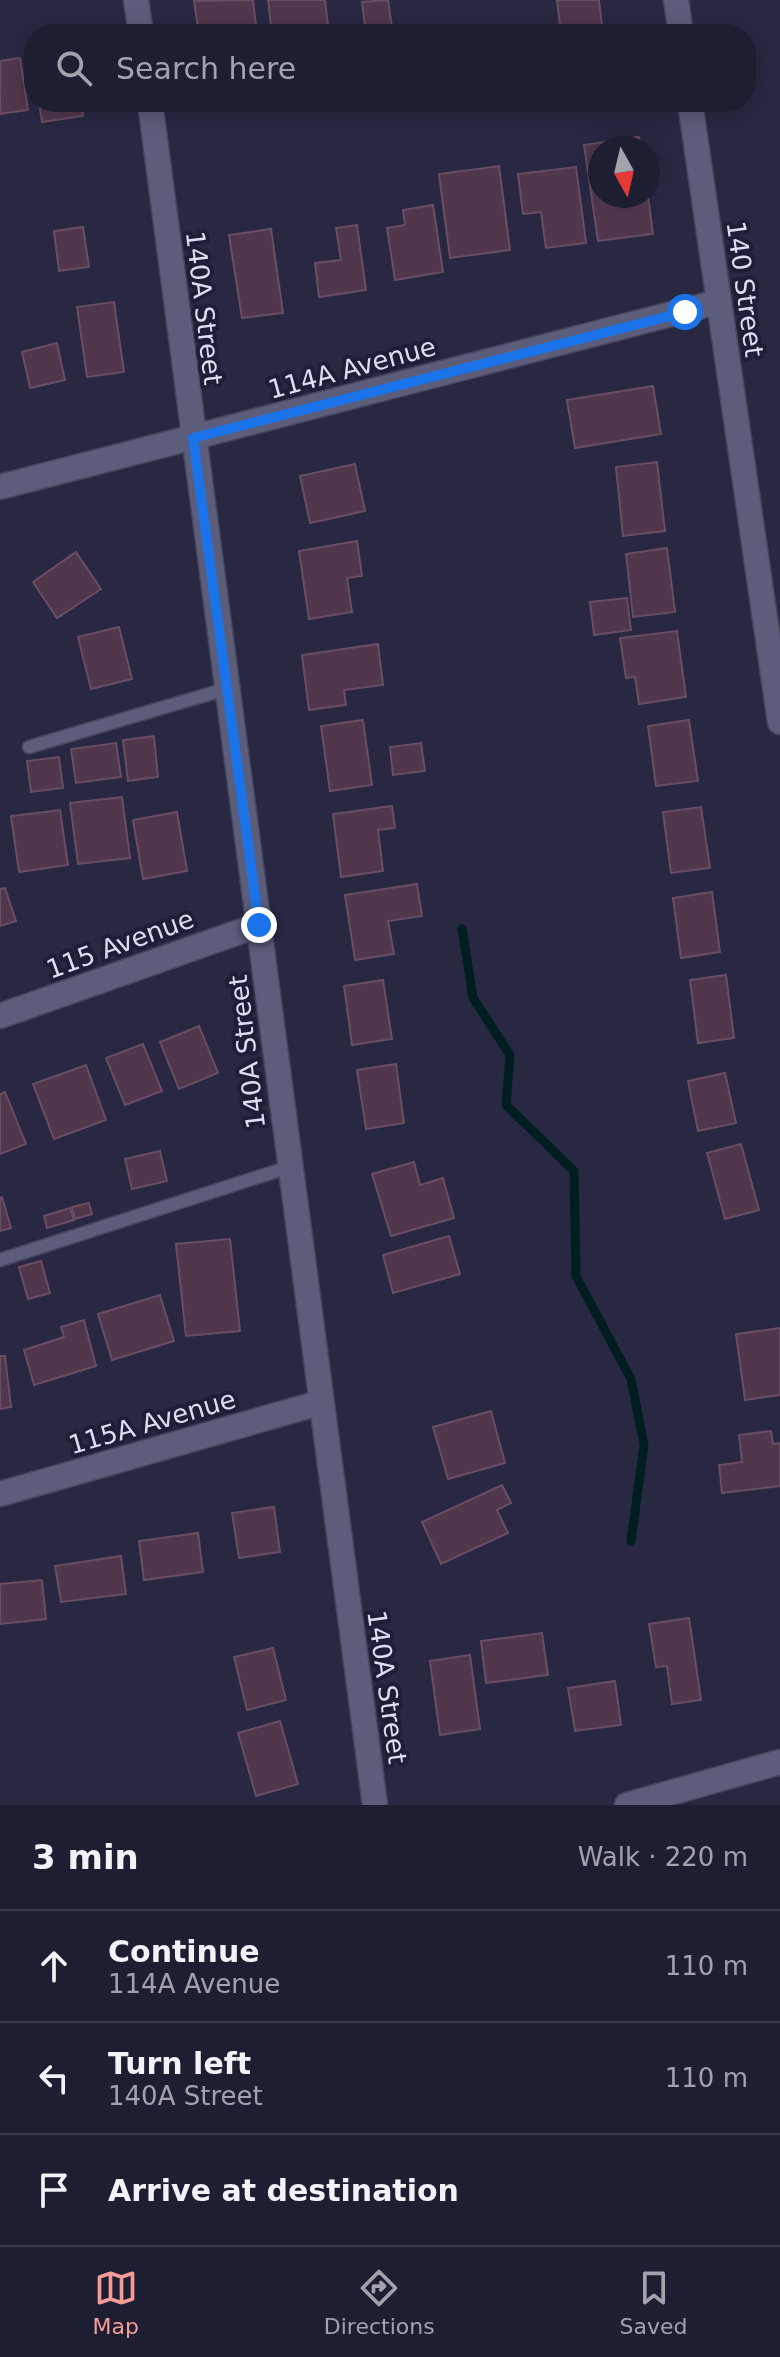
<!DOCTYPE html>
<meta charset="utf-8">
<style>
:root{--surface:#1e1e32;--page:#26273a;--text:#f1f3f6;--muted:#a1a2ac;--line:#3c3c4d;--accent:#f59c96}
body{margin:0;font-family:"DejaVu Sans",sans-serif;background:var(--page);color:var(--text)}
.compass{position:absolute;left:588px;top:136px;width:72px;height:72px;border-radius:50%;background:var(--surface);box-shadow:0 4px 20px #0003;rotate:172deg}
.stop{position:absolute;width:24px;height:24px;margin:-18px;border:6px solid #1a73e8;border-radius:50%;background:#fff}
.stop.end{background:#1a73e8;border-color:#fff;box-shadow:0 2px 8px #0008}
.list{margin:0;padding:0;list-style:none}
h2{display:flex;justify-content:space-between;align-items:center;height:104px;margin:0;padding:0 32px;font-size:34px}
h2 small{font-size:26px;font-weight:400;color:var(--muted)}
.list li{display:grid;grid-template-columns:52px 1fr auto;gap:24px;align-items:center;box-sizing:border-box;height:112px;padding:0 32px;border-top:2px solid var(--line)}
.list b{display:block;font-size:30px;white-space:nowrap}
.list p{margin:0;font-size:26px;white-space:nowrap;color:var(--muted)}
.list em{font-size:26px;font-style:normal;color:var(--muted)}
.icon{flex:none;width:44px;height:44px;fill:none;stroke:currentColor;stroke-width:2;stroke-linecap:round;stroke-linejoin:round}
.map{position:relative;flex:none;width:780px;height:1805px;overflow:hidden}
.search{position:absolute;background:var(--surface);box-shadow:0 4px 20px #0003;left:24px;right:24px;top:24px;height:88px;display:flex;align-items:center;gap:20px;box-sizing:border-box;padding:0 28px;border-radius:32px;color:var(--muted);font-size:30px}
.sheet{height:440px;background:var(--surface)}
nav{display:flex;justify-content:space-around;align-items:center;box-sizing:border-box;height:112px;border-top:2px solid var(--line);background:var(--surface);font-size:22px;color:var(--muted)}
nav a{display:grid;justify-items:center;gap:4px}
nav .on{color:var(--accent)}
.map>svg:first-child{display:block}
</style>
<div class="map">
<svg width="780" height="1805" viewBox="0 0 780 1805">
<rect width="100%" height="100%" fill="#282843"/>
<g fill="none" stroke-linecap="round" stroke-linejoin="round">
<polyline stroke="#001e20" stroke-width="9" points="462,929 473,998 510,1055 506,1105 574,1171 576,1276 631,1379 644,1445 631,1541"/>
</g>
<g fill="#51374c" stroke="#694d63" stroke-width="2">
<polygon points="253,0 257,34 199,34 194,1"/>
<polygon points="268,0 325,0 329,34 272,34"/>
<polygon points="388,0 393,34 366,34 362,2"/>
<polygon points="557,0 599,0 603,34 561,34"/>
<polygon points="20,58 28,110 0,114 0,61"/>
<polygon points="39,102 81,102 83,116 42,122"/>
<polygon points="639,137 641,148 600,148 600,196 648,196 653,234 598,241 584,145"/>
<polygon points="499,166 510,250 450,258 439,174"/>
<polygon points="576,167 586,243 546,248 541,212 523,214 518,174"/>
<polygon points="433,205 443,272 395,280 387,228 405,225 403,210"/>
<polygon points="357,225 366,290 319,297 315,263 341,260 336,228"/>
<polygon points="83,227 89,267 59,271 54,231"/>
<polygon points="271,229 283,313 242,318 229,235"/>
<polygon points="114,302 124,372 87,377 77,307"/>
<polygon points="57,343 65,380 30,388 22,352"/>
<polygon points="653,386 661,434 575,448 567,400"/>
<polygon points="657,462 665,531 623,536 616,467"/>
<polygon points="355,464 365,511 310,523 300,476"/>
<polygon points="357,541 362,576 347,578 352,612 309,619 299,551"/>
<polygon points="667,548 675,612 633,617 626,554"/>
<polygon points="76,552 101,589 57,618 33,582"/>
<polygon points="627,598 631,630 594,635 590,602"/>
<polygon points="119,627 132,679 91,689 78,637"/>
<polygon points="677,631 686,697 639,704 635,677 626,678 620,638"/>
<polygon points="378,644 383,685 344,690 346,705 309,710 302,655"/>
<polygon points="363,720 372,785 330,791 321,726"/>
<polygon points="689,720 698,781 656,786 648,726"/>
<polygon points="154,736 158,777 128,781 123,740"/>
<polygon points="116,743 121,777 76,783 71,749"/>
<polygon points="421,743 425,771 393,775 390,747"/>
<polygon points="59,757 63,788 31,792 27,761"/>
<polygon points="122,797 130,858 78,864 70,803"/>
<polygon points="392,806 395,828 378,830 383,871 341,877 333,814"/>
<polygon points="701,807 710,868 671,873 663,812"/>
<polygon points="60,810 68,865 19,872 11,816"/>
<polygon points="177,812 187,871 143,879 133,820"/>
<polygon points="417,884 422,916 388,921 394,954 355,960 345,895"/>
<polygon points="5,888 16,921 0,926 0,889"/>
<polygon points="712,892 720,952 681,958 673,898"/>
<polygon points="726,975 734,1038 698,1043 690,980"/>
<polygon points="383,980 392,1039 352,1045 344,986"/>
<polygon points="199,1026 218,1073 179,1089 160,1042"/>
<polygon points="143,1044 162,1091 125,1105 106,1058"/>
<polygon points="396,1064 404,1123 366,1129 357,1070"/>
<polygon points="86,1065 106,1120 54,1139 33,1084"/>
<polygon points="725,1073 736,1123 698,1131 688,1081"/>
<polygon points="5,1092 26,1144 0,1154 0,1094"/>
<polygon points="741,1144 759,1210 725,1219 707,1153"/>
<polygon points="160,1151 167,1181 132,1189 125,1159"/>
<polygon points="414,1162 420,1185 443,1178 454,1218 391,1236 372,1174"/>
<polygon points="2,1197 11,1228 0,1231 0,1198"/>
<polygon points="89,1203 92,1214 75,1219 72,1207"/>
<polygon points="70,1208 74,1220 47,1228 44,1216"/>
<polygon points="449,1236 460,1274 393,1293 383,1255"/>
<polygon points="230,1239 240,1331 186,1336 176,1244"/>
<polygon points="41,1261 50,1293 28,1299 19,1267"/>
<polygon points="160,1295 174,1341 112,1360 98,1314"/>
<polygon points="84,1320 96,1366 34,1385 24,1350 64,1337 61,1327"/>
<polygon points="780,1328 780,1395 745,1400 736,1334"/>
<polygon points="0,1356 5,1356 11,1407 0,1409"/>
<polygon points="491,1411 505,1463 448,1479 433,1427"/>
<polygon points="771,1431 773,1444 780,1443 780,1486 722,1493 719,1465 742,1462 739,1435"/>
<polygon points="502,1485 511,1503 497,1510 508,1533 441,1564 422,1522"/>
<polygon points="274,1507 280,1552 239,1558 232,1513"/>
<polygon points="198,1533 203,1572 144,1580 139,1541"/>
<polygon points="121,1556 126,1594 61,1602 55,1566"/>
<polygon points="42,1580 46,1619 0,1624 0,1584"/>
<polygon points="689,1618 701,1700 672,1704 667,1666 656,1667 649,1624"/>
<polygon points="542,1633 548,1675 486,1683 481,1641"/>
<polygon points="273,1648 286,1700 247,1710 234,1657"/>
<polygon points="470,1655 480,1729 440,1735 430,1661"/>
<polygon points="615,1681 621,1725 575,1731 568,1688"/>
<polygon points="280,1721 298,1784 256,1796 238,1733"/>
</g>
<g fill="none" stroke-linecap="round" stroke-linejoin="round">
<g stroke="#46465d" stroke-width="15">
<g id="lane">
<polyline points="29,747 226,689"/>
<polyline points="0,1260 289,1167"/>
</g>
</g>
<g stroke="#46465d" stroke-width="27">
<g id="street">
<polyline points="136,0 141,34"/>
<polyline points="676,0 681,34"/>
<polyline points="150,102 375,1805"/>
<polyline points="690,102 780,722"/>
<polyline points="0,487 718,302"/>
<polyline points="0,1016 259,925"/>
<polyline points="0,1494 319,1403"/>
<polyline points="627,1805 780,1762"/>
</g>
</g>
<use href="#lane" stroke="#5b5d7b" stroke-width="12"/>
<use href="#street" stroke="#5b5d7b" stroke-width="24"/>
</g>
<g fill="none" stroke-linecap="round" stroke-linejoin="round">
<polyline stroke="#1a73e8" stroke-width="10" points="259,925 193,438 685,312"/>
</g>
<g text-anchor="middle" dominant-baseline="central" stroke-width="8" stroke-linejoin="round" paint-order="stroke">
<g font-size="26" fill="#dddef0" stroke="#1f1e39">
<text transform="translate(745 289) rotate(82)">140 Street</text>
<text transform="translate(204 308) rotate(83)">140A Street</text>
<text transform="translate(352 368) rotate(-15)">114A Avenue</text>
<text transform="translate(120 944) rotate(-20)">115 Avenue</text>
<text transform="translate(247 1052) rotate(-97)">140A Street</text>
<text transform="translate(152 1422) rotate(-16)">115A Avenue</text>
<text transform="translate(387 1687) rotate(82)">140A Street</text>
</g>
</g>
</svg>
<svg class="compass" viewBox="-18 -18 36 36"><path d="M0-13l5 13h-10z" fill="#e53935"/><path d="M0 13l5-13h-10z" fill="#a1a2ac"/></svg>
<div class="stop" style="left:685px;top:312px"></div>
<div class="stop end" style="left:259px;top:925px"></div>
<div class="search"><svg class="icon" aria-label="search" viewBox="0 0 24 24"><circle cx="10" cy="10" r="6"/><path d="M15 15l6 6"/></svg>Search here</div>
</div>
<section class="sheet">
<h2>3 min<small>Walk · 220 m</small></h2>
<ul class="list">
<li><svg class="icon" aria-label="ahead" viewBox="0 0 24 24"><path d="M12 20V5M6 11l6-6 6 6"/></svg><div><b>Continue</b><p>114A Avenue</p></div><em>110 m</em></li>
<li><svg class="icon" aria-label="left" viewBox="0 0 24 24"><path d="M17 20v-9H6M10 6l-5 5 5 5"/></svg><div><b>Turn left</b><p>140A Street</p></div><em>110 m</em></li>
<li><svg class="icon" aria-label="arrive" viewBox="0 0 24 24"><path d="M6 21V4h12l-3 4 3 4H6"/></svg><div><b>Arrive at destination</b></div></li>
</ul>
</section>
<nav>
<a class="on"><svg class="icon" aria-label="map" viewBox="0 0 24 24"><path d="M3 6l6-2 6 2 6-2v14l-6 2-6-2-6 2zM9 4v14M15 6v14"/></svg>Map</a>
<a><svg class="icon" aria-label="directions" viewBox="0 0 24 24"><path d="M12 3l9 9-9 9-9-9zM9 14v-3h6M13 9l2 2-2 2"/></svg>Directions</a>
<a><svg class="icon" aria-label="saved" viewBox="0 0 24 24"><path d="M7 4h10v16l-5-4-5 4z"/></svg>Saved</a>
</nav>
